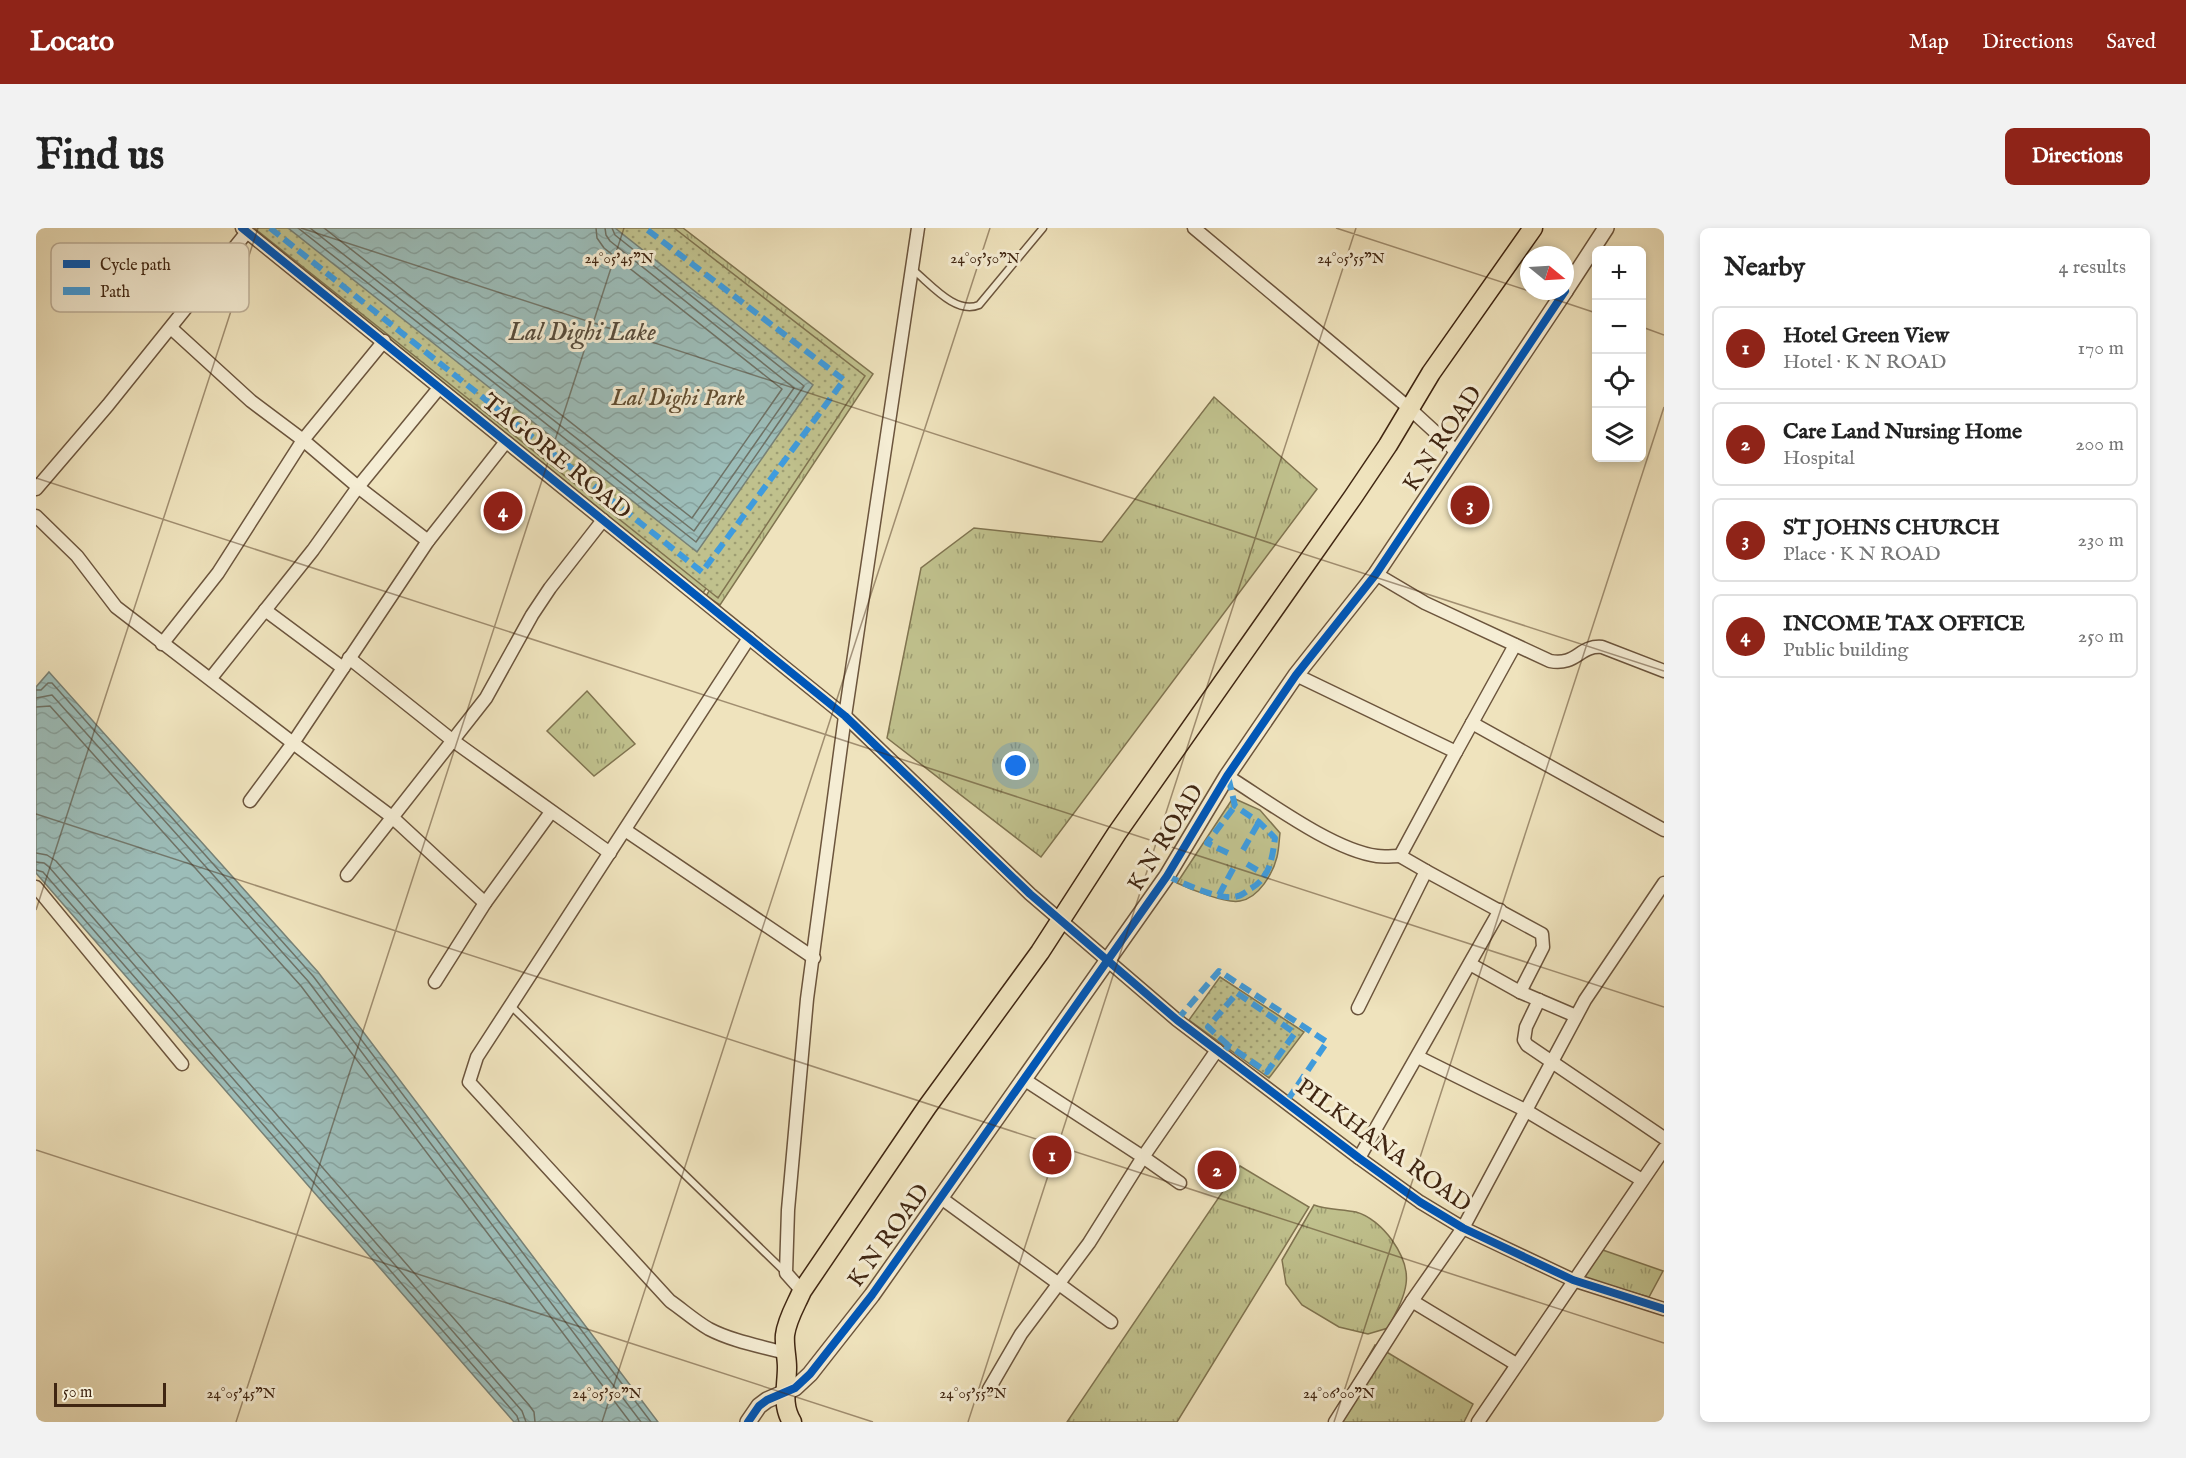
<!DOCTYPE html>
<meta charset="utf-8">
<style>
:root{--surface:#fff;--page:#f2f2f2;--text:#222;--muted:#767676;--line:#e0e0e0;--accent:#8f2418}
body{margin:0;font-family:"IM FELL English",serif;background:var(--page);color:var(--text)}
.controls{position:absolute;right:18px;top:18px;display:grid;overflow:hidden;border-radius:9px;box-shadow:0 3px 9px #0003}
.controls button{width:54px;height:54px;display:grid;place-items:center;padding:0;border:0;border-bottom:2px solid var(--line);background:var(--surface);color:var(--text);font:30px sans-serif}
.compass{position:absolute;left:1484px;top:18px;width:54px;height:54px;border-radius:50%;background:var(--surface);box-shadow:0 3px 9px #0003;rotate:108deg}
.scale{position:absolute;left:18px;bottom:15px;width:112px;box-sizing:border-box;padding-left:6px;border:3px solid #402612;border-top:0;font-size:16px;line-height:21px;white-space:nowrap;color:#402612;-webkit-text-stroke:4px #f5edd4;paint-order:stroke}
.you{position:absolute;left:980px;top:538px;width:21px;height:21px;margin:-15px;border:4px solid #fff;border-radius:50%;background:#1a73e8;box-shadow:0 0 0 9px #1a73e833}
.badge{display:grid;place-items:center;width:39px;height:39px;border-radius:50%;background:var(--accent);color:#fff;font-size:20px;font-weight:700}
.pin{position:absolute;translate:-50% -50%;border:3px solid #fff;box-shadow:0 2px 6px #0006}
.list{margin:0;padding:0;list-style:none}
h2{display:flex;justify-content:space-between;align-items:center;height:78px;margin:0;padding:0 24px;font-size:26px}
h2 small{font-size:20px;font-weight:400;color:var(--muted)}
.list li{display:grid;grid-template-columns:39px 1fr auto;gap:18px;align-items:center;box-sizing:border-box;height:84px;margin:0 12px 12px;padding:0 12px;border:2px solid var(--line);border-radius:9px}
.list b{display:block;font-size:22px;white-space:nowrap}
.list p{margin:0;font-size:20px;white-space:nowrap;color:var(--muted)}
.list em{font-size:20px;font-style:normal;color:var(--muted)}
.icon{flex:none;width:33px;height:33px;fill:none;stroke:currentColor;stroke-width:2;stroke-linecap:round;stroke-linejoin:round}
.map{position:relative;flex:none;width:1628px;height:1194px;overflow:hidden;border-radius:9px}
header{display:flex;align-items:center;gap:36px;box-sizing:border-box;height:84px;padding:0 30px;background:var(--accent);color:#fff}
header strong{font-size:28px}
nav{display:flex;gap:33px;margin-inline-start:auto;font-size:21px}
.intro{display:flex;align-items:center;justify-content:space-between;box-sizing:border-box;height:144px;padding:0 36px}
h1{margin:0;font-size:42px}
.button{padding:15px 27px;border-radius:9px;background:var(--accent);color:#fff;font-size:21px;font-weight:700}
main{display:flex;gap:36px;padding:0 36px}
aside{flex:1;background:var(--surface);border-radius:9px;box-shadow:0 3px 9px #0003}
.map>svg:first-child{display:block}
</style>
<header>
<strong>Locato</strong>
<nav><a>Map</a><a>Directions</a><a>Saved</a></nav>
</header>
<div class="intro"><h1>Find us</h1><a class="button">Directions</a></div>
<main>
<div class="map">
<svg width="1628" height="1194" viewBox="0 0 1628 1194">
<defs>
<pattern id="grass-tufts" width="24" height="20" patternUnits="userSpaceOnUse" patternTransform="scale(1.5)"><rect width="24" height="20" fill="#c0c18d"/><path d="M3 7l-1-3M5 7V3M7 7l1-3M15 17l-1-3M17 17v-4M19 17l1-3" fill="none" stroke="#9d9d72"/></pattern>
<pattern id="park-dots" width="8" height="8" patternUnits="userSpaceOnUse" patternTransform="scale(1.5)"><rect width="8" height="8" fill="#c0c18d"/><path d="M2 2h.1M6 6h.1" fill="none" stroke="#9d9d72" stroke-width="1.8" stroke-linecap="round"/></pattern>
<pattern id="water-waves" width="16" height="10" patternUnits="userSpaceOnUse" patternTransform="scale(1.5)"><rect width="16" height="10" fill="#9cbdb9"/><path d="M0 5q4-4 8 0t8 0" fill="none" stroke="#87a29e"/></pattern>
</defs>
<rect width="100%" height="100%" fill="#efe3bd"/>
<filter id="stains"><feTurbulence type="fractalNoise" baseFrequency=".00333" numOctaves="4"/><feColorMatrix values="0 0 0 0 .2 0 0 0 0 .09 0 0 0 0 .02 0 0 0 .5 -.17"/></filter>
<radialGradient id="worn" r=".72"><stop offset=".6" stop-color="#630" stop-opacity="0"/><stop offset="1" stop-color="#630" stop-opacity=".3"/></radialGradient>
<g fill="url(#grass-tufts)" stroke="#807450" stroke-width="1.5">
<polygon points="216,0 243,0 682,343 667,365"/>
<polygon points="594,0 647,0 837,146 684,377 670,368 688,339"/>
<polygon points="1178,169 1281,261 1005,629 851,510 885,340 938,300 1066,314"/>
<polygon points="551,463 599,516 558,548 511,503"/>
<path d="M1197 570 1224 582 1244 605C1243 613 1243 621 1241 629 1237 645 1223 670 1204 673 1190 676 1154 661 1141 655Z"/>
<polygon points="1204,938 1273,979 1141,1194 1031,1194"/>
<path d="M1278 977C1292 982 1306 981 1320 984 1346 991 1374 1029 1370 1056 1368 1071 1359 1086 1352 1100L1332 1106 1303 1099 1266 1077 1250 1056 1246 1032Z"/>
<polygon points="1561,1020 1627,1043 1613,1069 1544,1049"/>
<polygon points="1339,1117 1437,1176 1428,1194 1295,1194"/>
</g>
<g fill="url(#park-dots)" stroke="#807450" stroke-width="1.5">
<polygon points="218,0 638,0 829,148 682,370"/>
<polygon points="1184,749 1268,804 1233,850 1153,792"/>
</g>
<g fill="url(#water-waves)" stroke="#778176" stroke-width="1.5">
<polygon points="252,0 579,0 777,157 661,324"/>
<polygon points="13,444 282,744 622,1194 478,1194 0,645 0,459"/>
</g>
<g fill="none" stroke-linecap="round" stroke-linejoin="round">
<g stroke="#6e7266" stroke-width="1.5">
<polyline points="262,0 660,314 768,158 579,7 576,0"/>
<polyline points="274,0 658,303 758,160 574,13 570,7 569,0"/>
<polyline points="288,0 656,290 746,161 568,20 561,10 560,0"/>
<polyline points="0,462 5,462 12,455 16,455 277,748 615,1194"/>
<polyline points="0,470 16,467 272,753 605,1194"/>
<polyline points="0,479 14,478 265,758 594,1194"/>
<polyline points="0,625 11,627 20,633 493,1177 498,1184 499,1194"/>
<polyline points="0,634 8,635 13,639 486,1183 490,1194"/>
<polyline points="0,642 7,644 481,1188 483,1194"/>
</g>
<g stroke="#6c553d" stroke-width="9">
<g id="service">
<path d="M876 41C894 55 919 87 943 77L1007 0"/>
<polyline points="475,778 749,1044"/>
</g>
</g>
<g stroke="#6c553d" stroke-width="15">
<g id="minor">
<polyline points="206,0 809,488 994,666 1141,792 1323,930 1384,974 1427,1000 1537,1052 1628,1081"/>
<polyline points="1158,0 1373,180 1422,225"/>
<polyline points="348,113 267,212 322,259 392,313"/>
<polyline points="0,261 72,177 211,4"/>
<polyline points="0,288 41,328 80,379 257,515 392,313 469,215"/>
<path d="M1340 346 1389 375 1514 433C1541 438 1543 417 1566 419L1628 443"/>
<polyline points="229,382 307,440"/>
<path d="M713 410 441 829 433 854 634 1073C647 1082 659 1093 673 1101 696 1113 724 1118 749 1125"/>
<polyline points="126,416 182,345 267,212 215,173 135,100"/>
<polyline points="313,430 416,512 574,625"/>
<polyline points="1260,447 1420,524 1364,628 1390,643"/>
<polyline points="175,450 277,322 322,259 403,160"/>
<polyline points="1436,495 1628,602"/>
<polyline points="1420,524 1479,417"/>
<path d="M1191 548C1230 572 1296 622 1341 628 1348 629 1357 628 1364 628"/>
<polyline points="214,573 257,515 356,589 449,675"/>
<polyline points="589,602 778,730"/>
<polyline points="311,647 450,470 496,387 514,360 567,292"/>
<polyline points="0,659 146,836"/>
<polyline points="1434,736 1484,764 1540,788"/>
<polyline points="399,754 449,675 515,584"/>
<polyline points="1503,772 1490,799 1488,812 1491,817 1628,910"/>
<polyline points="1322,780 1390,643 1506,706 1507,719 1484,764"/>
<polyline points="1382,829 1489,882 1606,952"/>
<polyline points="1323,930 1464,682"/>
<polyline points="1144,955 1107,929 1181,822"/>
<polyline points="905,970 1075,1094"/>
<polyline points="766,1063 750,1045 752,982 771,771 809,488 882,0"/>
<polyline points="1376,1073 1480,1136"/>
<polyline points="953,1161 985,1106 1053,1015 1107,929 989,852"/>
<polyline points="1299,1194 1376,1073 1427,1000 1549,772 1628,655"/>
<polyline points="1442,1194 1628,921"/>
</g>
</g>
<g stroke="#6c553d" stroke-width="18">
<g id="tertiary">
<polyline points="1529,63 1570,0"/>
<polyline points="712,1194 723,1178 731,1172 759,1160 774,1146 836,1067 1131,648 1191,548 1260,447 1340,346 1529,63"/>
</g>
</g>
<g stroke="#402612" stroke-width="21">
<path id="primary" d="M756 1194C745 1176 751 1159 751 1139 751 1129 748 1118 749 1107 751 1091 760 1077 766 1063L891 879 1004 724 1081 605 1317 269 1352 217 1395 145 1497 0"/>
</g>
<use href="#service" stroke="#f5edd4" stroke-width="6"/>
<use href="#minor" stroke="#f5edd4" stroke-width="12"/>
<use href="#tertiary" stroke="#f5edd4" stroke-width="15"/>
<use href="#primary" stroke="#efe3bd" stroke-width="18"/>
<g stroke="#3f9cde" stroke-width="6" stroke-dasharray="12 6" stroke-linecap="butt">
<polyline points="234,0 666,344 808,152 609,0"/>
<polyline points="1207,622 1223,594"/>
<polyline points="1192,625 1171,615 1199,578"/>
<polyline points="1211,636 1231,648"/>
<path d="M1131 648C1147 655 1186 674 1202 668 1206 667 1211 663 1214 661 1234 650 1236 631 1239 610L1223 594 1199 578 1192 548"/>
<polyline points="1183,667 1198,639"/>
<polyline points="1141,792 1183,743 1291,814 1251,873"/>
<polyline points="1186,825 1193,818 1231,844 1259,805 1201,765 1172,799 1193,818"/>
</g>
<g stroke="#f5edd4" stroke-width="11">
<g id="cycleway">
<polyline points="206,0 809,488 994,666 1141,792 1323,930 1384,974 1427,1000 1537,1052 1628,1081"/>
<polyline points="712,1194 723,1178 731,1172 759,1160 774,1146 836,1067 1131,648 1191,548 1260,447 1340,346 1529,63"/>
</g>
</g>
<use href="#cycleway" stroke="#0057b8" stroke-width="8"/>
</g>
<path fill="none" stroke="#402612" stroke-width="1.5" stroke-opacity="0.45" d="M265 0 1628 443M1300 0 1493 63M1494 63 1560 85M1606 99 1628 107M0 250 1628 779M0 586 1628 1115M0 682 222 0M0 922 837 1194M200 1194 588 0M566 1194 954 0M932 1194 1320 0M1298 1194 1628 179"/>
<g text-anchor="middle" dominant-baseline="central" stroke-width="6" stroke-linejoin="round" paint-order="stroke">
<g font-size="24" font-style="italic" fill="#604d31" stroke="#f5edd4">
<text x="642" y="170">Lal Dighi Park</text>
</g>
<g font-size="24" fill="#402612" stroke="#f5edd4">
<text transform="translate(1407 211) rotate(-56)">K N ROAD</text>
<text transform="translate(520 229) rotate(39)">TAGORE ROAD</text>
<text transform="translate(1130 610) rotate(-58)">K N ROAD</text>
<text transform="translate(1347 918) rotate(36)">PILKHANA ROAD</text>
<text transform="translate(853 1008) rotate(-54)">K N ROAD</text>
</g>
<g font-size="26" font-style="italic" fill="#574c3c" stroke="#f5edd4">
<text x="546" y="104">Lal Dighi Lake</text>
</g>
</g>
<rect x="15" y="15" width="198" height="69" rx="9" fill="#f5edd4" stroke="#bfb19a" stroke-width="1.5"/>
<rect x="27" y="32" width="27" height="8" fill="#0057b8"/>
<rect x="27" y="59" width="27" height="8" fill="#3f9cde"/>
<g font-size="16" fill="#402612">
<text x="64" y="42">Cycle path</text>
<text x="64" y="69">Path</text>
</g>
<g font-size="15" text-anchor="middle" fill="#402612" stroke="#f5edd4" stroke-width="6" stroke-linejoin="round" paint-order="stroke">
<text x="583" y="35">24°05'45"N</text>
<text x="949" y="35">24°05'50"N</text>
<text x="1315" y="35">24°05'55"N</text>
<text x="205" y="1170">24°05'45"N</text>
<text x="571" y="1170">24°05'50"N</text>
<text x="937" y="1170">24°05'55"N</text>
<text x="1303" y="1170">24°06'00"N</text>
</g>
<rect width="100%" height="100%" filter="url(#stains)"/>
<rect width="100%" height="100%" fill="url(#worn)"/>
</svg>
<div class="controls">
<button>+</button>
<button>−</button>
<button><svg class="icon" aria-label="locate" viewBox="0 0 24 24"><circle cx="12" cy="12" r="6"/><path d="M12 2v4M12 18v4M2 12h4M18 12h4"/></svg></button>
<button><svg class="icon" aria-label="layers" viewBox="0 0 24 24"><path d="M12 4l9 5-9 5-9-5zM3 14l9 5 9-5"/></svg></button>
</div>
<svg class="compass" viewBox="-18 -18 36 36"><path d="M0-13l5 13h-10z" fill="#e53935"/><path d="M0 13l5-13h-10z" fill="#767676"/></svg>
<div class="scale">50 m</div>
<div class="you"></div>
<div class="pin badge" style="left:1016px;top:927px">1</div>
<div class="pin badge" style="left:1181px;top:942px">2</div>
<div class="pin badge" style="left:1434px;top:277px">3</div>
<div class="pin badge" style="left:467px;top:283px">4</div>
</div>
<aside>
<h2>Nearby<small>4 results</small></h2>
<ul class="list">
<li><span class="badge">1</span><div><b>Hotel Green View</b><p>Hotel · K N ROAD</p></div><em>170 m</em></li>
<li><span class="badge">2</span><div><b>Care Land Nursing Home</b><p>Hospital</p></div><em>200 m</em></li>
<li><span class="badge">3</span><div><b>ST JOHNS CHURCH</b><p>Place · K N ROAD</p></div><em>230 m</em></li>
<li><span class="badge">4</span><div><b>INCOME TAX OFFICE</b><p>Public building</p></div><em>250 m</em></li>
</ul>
</aside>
</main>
